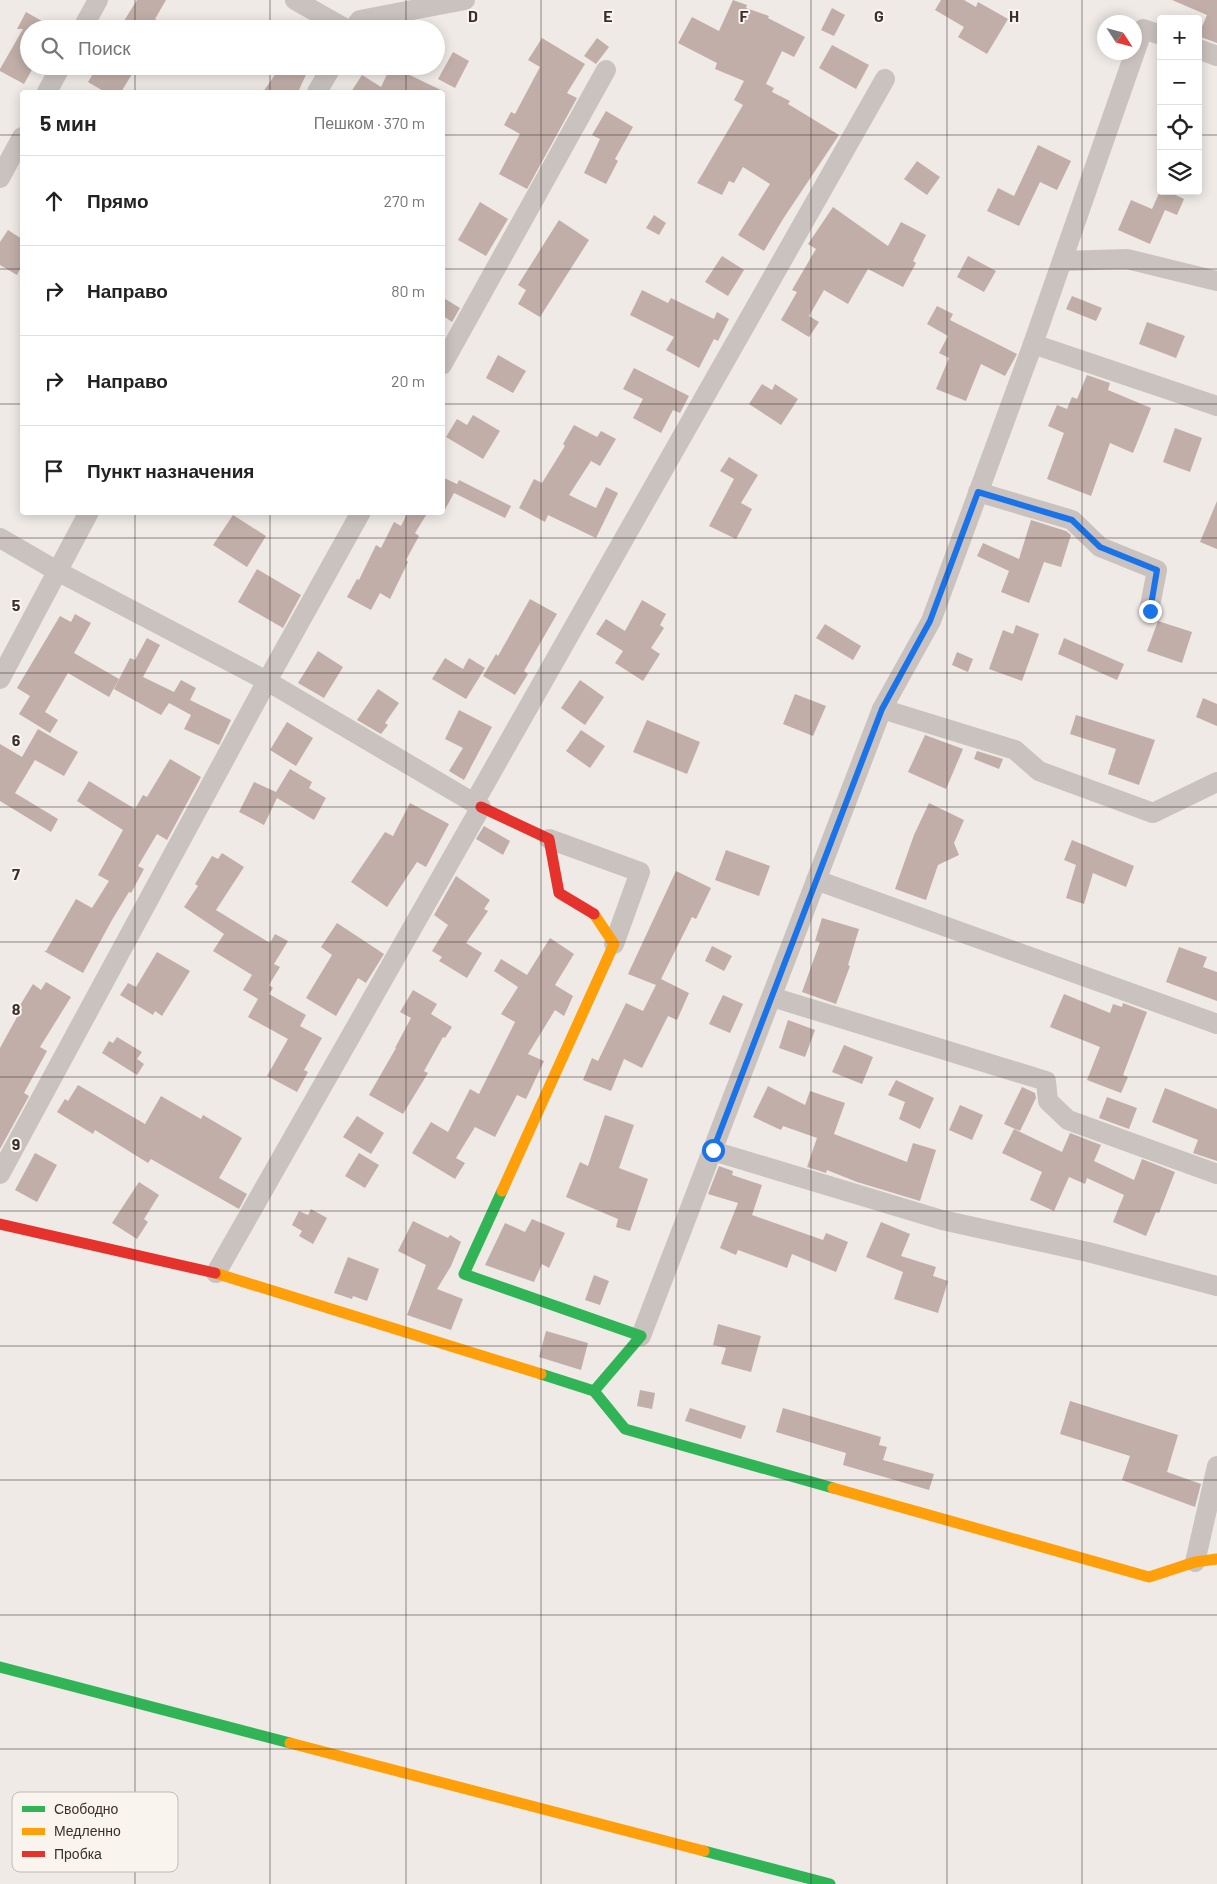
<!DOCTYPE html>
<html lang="ru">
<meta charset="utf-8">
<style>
:root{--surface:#fff;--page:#f2f2f2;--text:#222;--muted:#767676;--line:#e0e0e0}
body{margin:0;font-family:Barlow,sans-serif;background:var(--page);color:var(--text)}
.controls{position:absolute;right:15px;top:15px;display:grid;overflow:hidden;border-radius:5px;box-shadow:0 2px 12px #0003}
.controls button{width:45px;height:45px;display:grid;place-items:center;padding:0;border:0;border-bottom:1px solid var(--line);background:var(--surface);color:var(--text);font:25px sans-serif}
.compass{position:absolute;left:1097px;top:15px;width:45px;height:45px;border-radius:50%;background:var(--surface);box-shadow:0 2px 12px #0003;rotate:126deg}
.stop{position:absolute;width:15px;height:15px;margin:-11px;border:4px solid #1a73e8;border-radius:50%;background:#fff}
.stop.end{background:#1a73e8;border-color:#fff;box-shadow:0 1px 5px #0008}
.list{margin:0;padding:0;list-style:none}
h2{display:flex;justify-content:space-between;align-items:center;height:65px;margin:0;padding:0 20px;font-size:21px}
h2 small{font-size:16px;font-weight:400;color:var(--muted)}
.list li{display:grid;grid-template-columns:32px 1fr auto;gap:15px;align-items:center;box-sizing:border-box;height:90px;padding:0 20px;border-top:1px solid var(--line)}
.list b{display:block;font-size:19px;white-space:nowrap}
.list em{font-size:16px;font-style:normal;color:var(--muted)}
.icon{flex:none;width:28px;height:28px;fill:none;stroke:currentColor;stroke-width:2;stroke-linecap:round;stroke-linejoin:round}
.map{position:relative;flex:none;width:1217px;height:1884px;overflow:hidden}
.search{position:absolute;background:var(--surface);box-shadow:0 2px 12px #0003;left:20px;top:20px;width:425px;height:55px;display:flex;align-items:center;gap:12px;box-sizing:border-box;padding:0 18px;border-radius:28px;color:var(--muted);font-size:19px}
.panel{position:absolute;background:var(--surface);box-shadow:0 2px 12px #0003;left:20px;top:90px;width:425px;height:425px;border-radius:5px}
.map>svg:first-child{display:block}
</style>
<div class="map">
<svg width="1217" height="1884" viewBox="0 0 1217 1884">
<rect width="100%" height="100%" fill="#efeae6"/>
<g fill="#c1aea8">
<polygon points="137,0 166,0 155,19 172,29 119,29"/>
<polygon points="733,0 747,5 746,8 769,16 768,18 805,37 794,57 782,51 766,84 774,88 772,92 790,101 788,104 839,135 783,219 764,251 738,235 770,184 743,167 734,183 729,181 722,195 697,183 743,105 734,100 744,81 715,69 717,63 678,43 692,17 719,31"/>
<polygon points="941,0 964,0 976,7 978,2 1008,19 987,54 958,37 964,27 935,10"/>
<polygon points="1172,0 1217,0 1217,43 1198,36 1207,15"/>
<polygon points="832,8 845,15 834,36 821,30"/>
<polygon points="26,12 56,29 29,29 29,66 34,66 24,84 0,71 0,69 23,29 17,29"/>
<polygon points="542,38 585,64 567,93 577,98 527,189 499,174 520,134 504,125 511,112 515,114 540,67 528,60"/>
<polygon points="597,38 609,47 596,64 584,56"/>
<polygon points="832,45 869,65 856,89 819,68"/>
<polygon points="453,52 469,61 455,88 438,79"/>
<polygon points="98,66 137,66 121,92 105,92 88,82"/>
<polygon points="281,66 310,66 298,92 263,92"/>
<polygon points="391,66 445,92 351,92 362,75 381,87"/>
<polygon points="606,111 633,127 615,159 618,161 606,184 584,173 600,139 592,135"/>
<polygon points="1038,145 1071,161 1057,190 1040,182 1019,226 987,211 998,188 1014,196"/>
<polygon points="917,161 940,177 927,195 904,179"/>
<polygon points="1161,189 1161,191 1167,191 1184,199 1177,215 1165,210 1150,244 1118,230 1131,200 1152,209"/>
<polygon points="480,202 508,219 486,256 458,240"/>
<polygon points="833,207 888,246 901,222 926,235 913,261 916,263 903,287 868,269 848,304 824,290 809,316 819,322 809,337 781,320 797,292 792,290 816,249 808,244"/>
<polygon points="654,215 666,223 659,235 646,228"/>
<polygon points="559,220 589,240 540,317 518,304 526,290 518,285"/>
<polygon points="8,230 22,239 22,265 17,275 0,265 0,242"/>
<polygon points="722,256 744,270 728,296 705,282"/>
<polygon points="968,256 996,271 984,292 957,277"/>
<polygon points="642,290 668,303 671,298 714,319 717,312 729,319 718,341 714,339 699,368 666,350 674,337 630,315"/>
<polygon points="1072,296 1102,308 1096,321 1066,309"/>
<polygon points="442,297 460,308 452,322 442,315"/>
<polygon points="937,306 953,314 950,320 1017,354 1005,376 981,364 966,401 936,389 949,358 939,353 948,336 927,324"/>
<polygon points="1147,322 1185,336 1176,358 1139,344"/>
<polygon points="498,355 526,371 513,393 486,378"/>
<polygon points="634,368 689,396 680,413 673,410 661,433 633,418 643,399 623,389"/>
<polygon points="1087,375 1110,383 1108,390 1151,408 1133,453 1110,443 1091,496 1047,479 1064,433 1048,426 1057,405 1067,409 1072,397 1077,399"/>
<polygon points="762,384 772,390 775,384 798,399 781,425 749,404"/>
<polygon points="473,415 500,431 483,459 446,437 457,419 467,425"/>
<polygon points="574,425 597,437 601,431 616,439 600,466 591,461 569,495 596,508 606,487 618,493 596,538 548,515 545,522 519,508 534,479 542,483 565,446 563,444"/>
<polygon points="1175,428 1202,438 1190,472 1163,462"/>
<polygon points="729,457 758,475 741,503 752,509 736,539 709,526 734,479 720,471"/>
<polygon points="442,477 457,484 459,480 511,506 505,518 454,493 442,515"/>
<polygon points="1217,501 1217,549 1200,542"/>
<polygon points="408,512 428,512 415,533 419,536 406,560 408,562 390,599 380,593 371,610 347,597 357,579 359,580 376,545 381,548 394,522 401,526"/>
<polygon points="233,515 266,536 247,567 213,545"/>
<polygon points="1031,520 1066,531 1071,535 1061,567 1044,562 1029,603 1001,592 1009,571 977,556 983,543 1019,559"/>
<polygon points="257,569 301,595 283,628 238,602"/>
<polygon points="530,599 557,614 524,671 528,674 515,695 483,676 496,654 498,656"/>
<polygon points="642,600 666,614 660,625 664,628 651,648 660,654 643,681 615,663 623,651 596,634 606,619 625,631"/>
<polygon points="75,614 91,623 74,653 119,679 109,697 68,673 45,712 58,720 50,733 19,714 30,696 17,688 60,616 71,622"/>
<polygon points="1158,621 1192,632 1182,663 1147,651"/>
<polygon points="825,624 861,646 853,660 816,638"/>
<polygon points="1016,625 1039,634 1022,681 989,669 1003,630 1013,634"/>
<polygon points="147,638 160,645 143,677 174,692 181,680 196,688 190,700 231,720 219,745 184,729 191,715 169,703 161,715 114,689 130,658 135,660"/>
<polygon points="1064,638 1124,664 1117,680 1058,654"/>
<polygon points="318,651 343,667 324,698 298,683"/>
<polygon points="957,652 973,659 968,672 952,665"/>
<polygon points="445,658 463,669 469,658 485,668 466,699 432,679"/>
<polygon points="580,680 604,697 585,725 561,708"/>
<polygon points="378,689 399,703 385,723 388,725 381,734 357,720"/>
<polygon points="795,694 826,706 813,736 783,724"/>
<polygon points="1203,698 1217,704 1217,726 1196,717"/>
<polygon points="459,710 492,727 464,780 449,771 463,748 445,739"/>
<polygon points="1076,715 1155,740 1139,785 1108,774 1116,749 1070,734"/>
<polygon points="647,720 700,742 687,774 633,752"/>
<polygon points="287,722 313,738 296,766 270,750"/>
<polygon points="38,729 78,752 64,776 35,760 15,793 58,819 51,832 0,801 0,744 22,757"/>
<polygon points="581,730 605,746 590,768 566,751"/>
<polygon points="925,735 963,749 946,789 908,772"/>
<polygon points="977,751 1003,759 999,769 974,759"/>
<polygon points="170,759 201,777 167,840 157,834 138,866 144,869 131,893 129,892 112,920 83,973 44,951 46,951 76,899 92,908 109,881 98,875 123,830 77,801 89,781 135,809 143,795 147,797"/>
<polygon points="290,769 312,782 309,788 326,798 314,820 277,798 264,825 239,812 254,782 276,792"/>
<polygon points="410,803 449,824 426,867 417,862 387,907 351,882 385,832 393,836"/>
<polygon points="929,803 964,820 954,843 959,855 938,865 926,900 895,889 914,835"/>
<polygon points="484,826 510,841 503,855 476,839"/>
<polygon points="1072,840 1134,866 1126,887 1093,873 1084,904 1066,898 1076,865 1064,860"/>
<polygon points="726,850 770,866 759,896 715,880"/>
<polygon points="222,853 244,867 216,910 270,943 275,934 288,941 274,964 280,967 269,985 273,988 269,994 306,1015 300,1026 322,1038 304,1070 308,1072 297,1092 267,1076 288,1039 248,1017 258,999 243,990 252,975 213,951 224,934 184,907 198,886 195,884 212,856 218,859"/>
<polygon points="676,871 711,888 696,919 692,917 661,979 689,993 677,1020 668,1016 642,1068 624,1059 611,1091 583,1080 592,1058 598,1061 626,1003 643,1011 656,985 628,974"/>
<polygon points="456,876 490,900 484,909 488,911 466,943 482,953 467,978 439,961 442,957 432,951 448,925 434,915"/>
<polygon points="822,918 859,929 848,965 850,966 836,1004 802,992 820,942 815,941"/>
<polygon points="337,923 384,954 366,983 358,978 336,1016 306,998 332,955 321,947"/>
<polygon points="550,938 574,954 555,985 573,996 564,1016 555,1010 528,1054 544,1061 526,1099 517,1095 495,1137 475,1127 456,1158 465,1163 455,1179 412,1153 431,1122 448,1132 470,1089 479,1094 515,1022 501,1014 518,987 494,971 501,959 527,975"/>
<polygon points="712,946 732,956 724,971 705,961"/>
<polygon points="1179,947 1207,957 1203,967 1217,972 1217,1001 1166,982"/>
<polygon points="157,952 190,971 162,1016 155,1011 153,1015 120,995 128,983 136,987"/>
<polygon points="46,982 71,997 40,1047 47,1051 24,1093 29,1096 0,1149 0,1048 22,1008 19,1007 33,984 41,990"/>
<polygon points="413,990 437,1004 431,1014 452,1027 445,1038 443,1037 424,1071 428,1073 403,1114 369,1095 396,1048 395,1048 411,1018 400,1012"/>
<polygon points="1064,994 1110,1013 1113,1004 1122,1007 1123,1003 1147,1012 1123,1075 1128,1077 1121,1093 1087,1080 1100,1047 1050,1027"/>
<polygon points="723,995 743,1004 730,1033 709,1024"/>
<polygon points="788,1020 815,1030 805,1057 779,1048"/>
<polygon points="117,1037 142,1052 137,1059 144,1064 137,1075 102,1053 109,1041 113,1043"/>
<polygon points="844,1045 873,1057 862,1084 832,1072"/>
<polygon points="896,1080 934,1098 920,1129 899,1119 905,1102 888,1095"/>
<polygon points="78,1085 145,1124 161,1096 201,1119 203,1115 242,1138 219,1178 247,1194 239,1209 151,1159 148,1163 95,1130 93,1134 57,1112 65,1099 68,1101"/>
<polygon points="768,1086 805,1105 810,1091 845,1103 834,1134 907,1162 913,1143 936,1150 920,1201 857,1182 827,1170 826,1173 807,1167 817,1138 783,1126 781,1130 753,1117"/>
<polygon points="1022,1087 1035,1093 1036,1098 1020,1131 1004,1124"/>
<polygon points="1165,1088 1217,1109 1217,1161 1193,1153 1198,1140 1152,1122"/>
<polygon points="1107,1097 1137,1108 1129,1129 1099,1118"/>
<polygon points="960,1105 983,1115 972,1140 949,1130"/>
<polygon points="605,1115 634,1125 619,1168 648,1179 630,1231 616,1227 618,1219 566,1197 580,1162 588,1166"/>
<polygon points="357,1116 384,1133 371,1154 343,1137"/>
<polygon points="1014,1129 1062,1152 1070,1133 1101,1145 1094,1161 1134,1180 1142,1159 1175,1172 1159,1213 1156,1212 1146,1236 1113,1222 1124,1195 1087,1178 1085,1184 1069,1177 1054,1211 1030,1200 1042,1172 1002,1153"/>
<polygon points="35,1153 57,1165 37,1202 15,1190"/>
<polygon points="359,1153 379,1165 365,1188 345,1176"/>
<polygon points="719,1166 733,1171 732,1175 762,1185 752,1215 823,1240 826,1233 848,1242 836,1272 792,1254 787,1268 738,1250 736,1255 720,1248 738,1203 708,1194"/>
<polygon points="139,1182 159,1195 144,1219 148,1222 137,1239 112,1223"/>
<polygon points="311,1209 327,1218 313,1244 299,1236 302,1231 292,1225 299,1211 308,1215"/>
<polygon points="532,1219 565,1233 549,1268 542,1264 534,1282 485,1265 505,1223 525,1232"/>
<polygon points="413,1221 448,1238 450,1235 461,1242 451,1266 437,1289 463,1299 451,1330 407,1315 426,1265 398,1251"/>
<polygon points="881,1222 910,1234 901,1256 936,1267 933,1276 948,1281 938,1313 894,1299 903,1272 866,1257"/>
<polygon points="348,1257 379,1269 367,1301 353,1296 352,1299 334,1293"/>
<polygon points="594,1275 609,1281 600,1305 585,1300"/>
<polygon points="718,1324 761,1336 751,1372 721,1364 726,1348 713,1345"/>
<polygon points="546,1331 588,1343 581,1370 539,1357"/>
<polygon points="640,1390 655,1393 652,1409 637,1406"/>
<polygon points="1070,1401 1178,1435 1167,1472 1201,1484 1195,1507 1122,1480 1130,1456 1060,1434"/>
<polygon points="690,1408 746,1426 741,1439 685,1421"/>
<polygon points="783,1408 881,1437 879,1445 887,1447 883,1460 934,1474 929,1490 843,1465 846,1453 776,1432"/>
</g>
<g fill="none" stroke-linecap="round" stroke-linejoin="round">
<g stroke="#c9c2be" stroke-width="20">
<polyline points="295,0 346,29"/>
<polyline points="82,29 98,0"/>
<polyline points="353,29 360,20 465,0"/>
<polyline points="1198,49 1217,56"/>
<polyline points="47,92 61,66"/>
<polyline points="317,92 332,66"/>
<polyline points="0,178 22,137"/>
<polyline points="1062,261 1127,259 1217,281"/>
<polyline points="1033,344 1217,406"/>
<polyline points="442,365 606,70"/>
<polyline points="978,492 1072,520 1100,547 1157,570 1149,611"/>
<polyline points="0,538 57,571 267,681 474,803"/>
<polyline points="0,679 89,512"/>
<polyline points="882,709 1015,750 1039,771 1153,813 1217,782"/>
<polyline points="549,839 640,872 614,944"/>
<polyline points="816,880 1217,1024"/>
<polyline points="772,997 1046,1081 1048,1101 1068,1120 1217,1174"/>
<polyline points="713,1151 942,1220 1088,1252 1217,1286"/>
<polyline points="0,1174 267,681 361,512"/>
<polyline points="216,1273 481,807 474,803 885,79"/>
<polyline points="641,1336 882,709 931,621 1033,344 1143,29 1161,35"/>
<polyline points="1195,1562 1217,1466"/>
</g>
<g stroke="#30b455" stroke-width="11">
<polyline points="502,1191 464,1274 641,1336 594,1391"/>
<polyline points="541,1374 594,1391 625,1429 833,1488"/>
<polyline points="0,1667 290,1743"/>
<polyline points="704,1851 830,1884"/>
</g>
<g stroke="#ff9f0a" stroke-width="11">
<polyline points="502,1191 614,944 594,914"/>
<polyline points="215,1273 541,1374"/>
<polyline points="833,1488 1149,1577 1195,1562 1217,1559"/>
<polyline points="290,1743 704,1851"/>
</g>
<g stroke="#e5322d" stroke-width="11">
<polyline points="481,807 549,839 559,893 594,914"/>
<polyline points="0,1224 215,1273"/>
</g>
</g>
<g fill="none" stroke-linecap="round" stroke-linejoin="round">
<polyline stroke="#1a73e8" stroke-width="6" points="713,1150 882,709 930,621 978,492 1072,520 1100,547 1157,570 1150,611"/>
</g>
<path fill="none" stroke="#3a2f2c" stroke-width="1" stroke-opacity="0.55" d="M135 0V29M270 0V29M406 0V29M541 0V1884M676 0V1884M811 0V1884M947 0V1884M1082 0V1884M135 66V92M270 66V92M406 66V92M0 135H22M442 135H1161M1198 135H1217M0 269H22M442 269H1217M0 404H22M442 404H1217M135 512V1884M270 512V1884M406 512V1884M0 538H1217M0 673H1217M0 807H1217M0 942H1217M0 1077H1217M0 1211H1217M0 1346H1217M0 1480H1217M0 1615H1217M0 1749H1217"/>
<rect x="12" y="1792" width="166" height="80" rx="8" fill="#faf4ee" stroke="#c0b9b4" stroke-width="1"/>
<rect x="22" y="1806" width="23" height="6" fill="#30b455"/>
<rect x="22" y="1828" width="23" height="7" fill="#ff9f0a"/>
<rect x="22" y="1851" width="23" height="6" fill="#e5322d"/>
<g font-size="14" fill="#3a2f2c">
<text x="54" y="1814">Свободно</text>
<text x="54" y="1836">Медленно</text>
<text x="54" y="1859">Пробка</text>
</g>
<g font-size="16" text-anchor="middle" font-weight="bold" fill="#3a2f2c" stroke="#faf4ee" stroke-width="4" stroke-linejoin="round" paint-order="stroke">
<text x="473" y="22">D</text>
<text x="608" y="22">E</text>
<text x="744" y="22">F</text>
<text x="879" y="22">G</text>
<text x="1014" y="22">H</text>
<text x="16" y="611">5</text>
<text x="16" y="746">6</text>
<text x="16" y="880">7</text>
<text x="16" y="1015">8</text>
<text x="16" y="1150">9</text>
</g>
</svg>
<div class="controls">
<button>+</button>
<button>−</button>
<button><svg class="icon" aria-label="locate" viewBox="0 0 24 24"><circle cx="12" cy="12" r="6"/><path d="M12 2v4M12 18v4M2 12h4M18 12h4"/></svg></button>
<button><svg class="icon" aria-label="layers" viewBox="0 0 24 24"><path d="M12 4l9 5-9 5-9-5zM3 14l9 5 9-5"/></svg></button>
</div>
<svg class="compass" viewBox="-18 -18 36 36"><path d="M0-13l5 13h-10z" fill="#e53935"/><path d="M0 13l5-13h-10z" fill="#767676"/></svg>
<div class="stop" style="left:713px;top:1150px"></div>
<div class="stop end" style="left:1150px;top:611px"></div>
<div class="search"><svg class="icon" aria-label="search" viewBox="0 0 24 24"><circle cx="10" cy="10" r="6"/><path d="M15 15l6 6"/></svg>Поиск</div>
<section class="panel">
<h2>5 мин<small>Пешком · 370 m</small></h2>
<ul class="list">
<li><svg class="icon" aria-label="ahead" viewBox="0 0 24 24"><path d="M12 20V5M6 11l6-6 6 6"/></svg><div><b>Прямо</b></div><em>270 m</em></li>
<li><svg class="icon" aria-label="right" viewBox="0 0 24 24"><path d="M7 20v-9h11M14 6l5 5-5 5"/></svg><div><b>Направо</b></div><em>80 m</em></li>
<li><svg class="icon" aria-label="right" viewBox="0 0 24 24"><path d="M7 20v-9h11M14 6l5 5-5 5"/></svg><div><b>Направо</b></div><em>20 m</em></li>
<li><svg class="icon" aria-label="arrive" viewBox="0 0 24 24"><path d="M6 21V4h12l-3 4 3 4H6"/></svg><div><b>Пункт назначения</b></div></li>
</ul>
</section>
</div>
